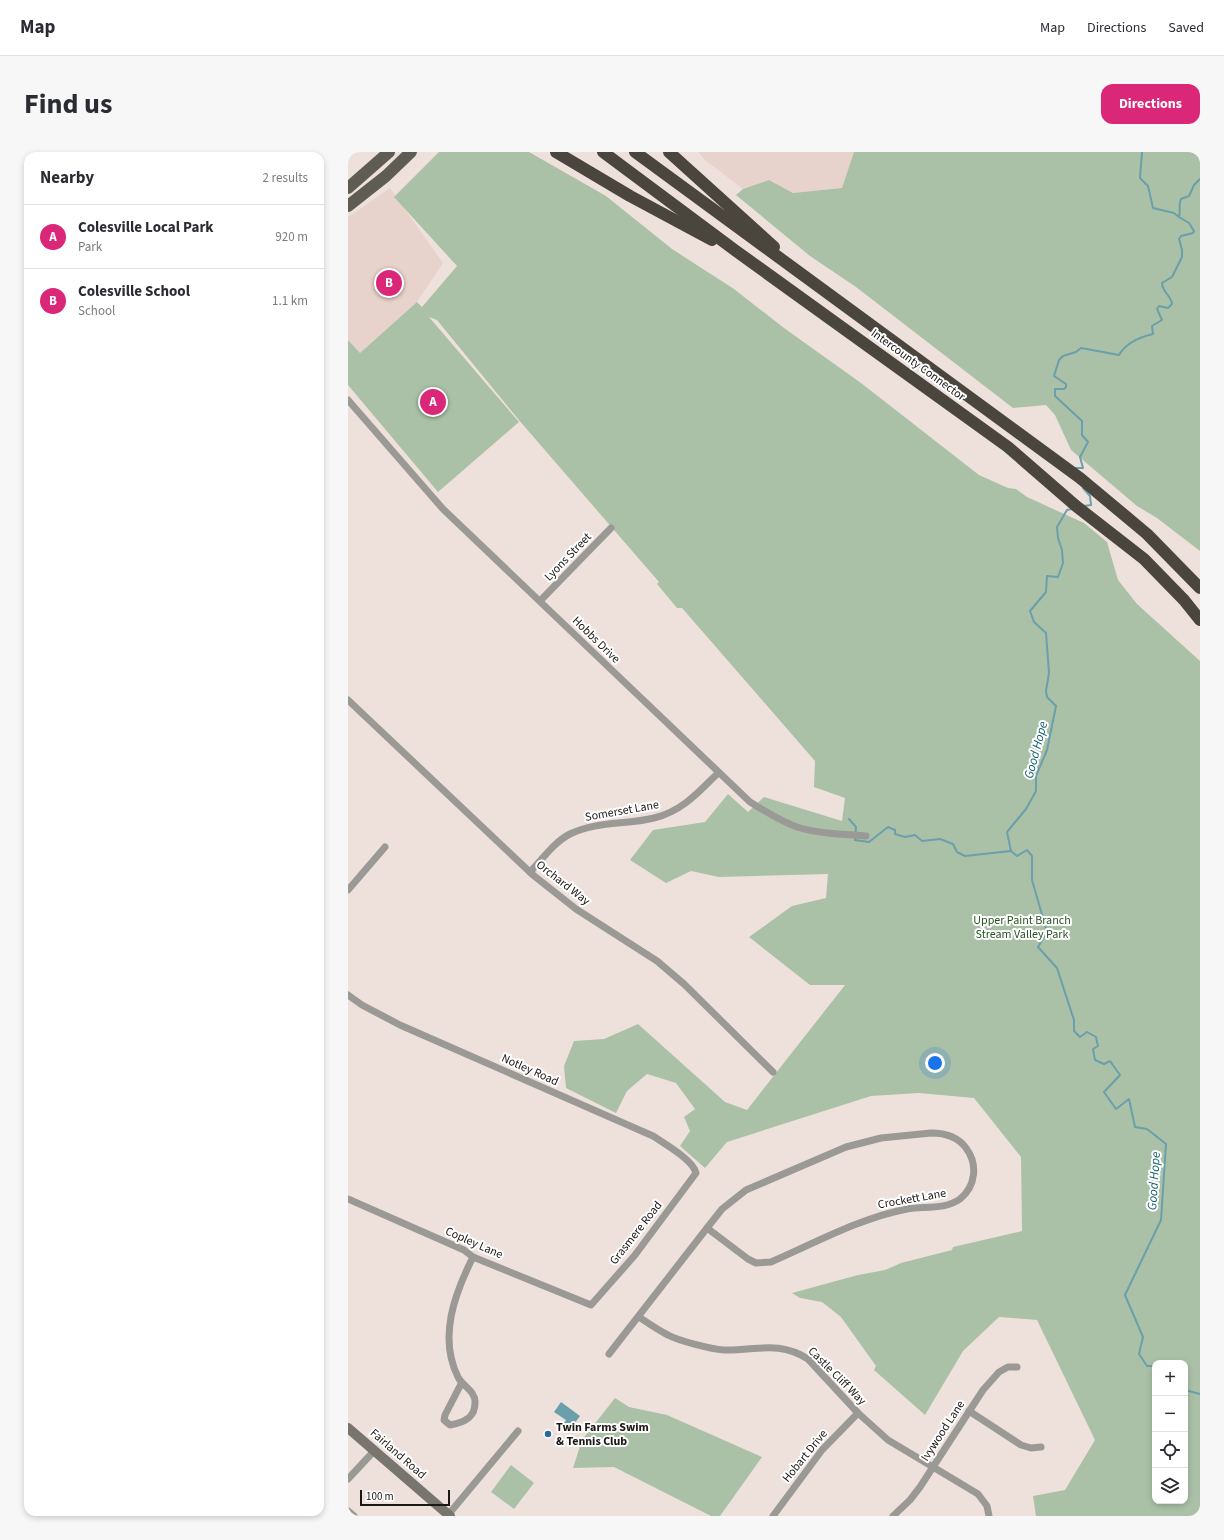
<!DOCTYPE html>
<meta charset="utf-8">
<style>
:root{--surface:#fff;--page:#f7f7f7;--text:#2b2b33;--muted:#7c7c81;--line:#e1e1e2;--accent:#db2777}
body{margin:0;font-family:"Source Sans 3",sans-serif;background:var(--page);color:var(--text)}
.controls{position:absolute;right:12px;bottom:12px;display:grid;overflow:hidden;border-radius:8px;box-shadow:0 2px 6px #0003}
.controls button{width:36px;height:36px;display:grid;place-items:center;padding:0;border:0;border-bottom:1px solid var(--line);background:var(--surface);color:var(--text);font:20px sans-serif}
.scale{position:absolute;left:12px;bottom:10px;width:90px;box-sizing:border-box;padding-left:4px;border:2px solid #1b1715;border-top:0;font-size:11px;line-height:14px;white-space:nowrap;color:#1b1715;-webkit-text-stroke:3px #fff;paint-order:stroke}
.you{position:absolute;left:587px;top:911px;width:14px;height:14px;margin:-10px;border:3px solid #fff;border-radius:50%;background:#1a73e8;box-shadow:0 0 0 6px #1a73e833}
.badge{display:grid;place-items:center;width:26px;height:26px;border-radius:50%;background:var(--accent);color:#fff;font-size:13px;font-weight:700}
.pin{position:absolute;translate:-50% -50%;border:2px solid #fff;box-shadow:0 1px 4px #0006}
.list{margin:0;padding:0;list-style:none}
h2{display:flex;justify-content:space-between;align-items:center;height:52px;margin:0;padding:0 16px;font-size:17px}
h2 small{font-size:13px;font-weight:400;color:var(--muted)}
.list li{display:grid;grid-template-columns:26px 1fr auto;gap:12px;align-items:center;box-sizing:border-box;height:64px;padding:0 16px;border-top:1px solid var(--line)}
.list b{display:block;font-size:15px;white-space:nowrap}
.list p{margin:0;font-size:13px;white-space:nowrap;color:var(--muted)}
.list em{font-size:13px;font-style:normal;color:var(--muted)}
.icon{flex:none;width:22px;height:22px;fill:none;stroke:currentColor;stroke-width:2;stroke-linecap:round;stroke-linejoin:round}
.map{position:relative;flex:none;width:852px;height:1364px;overflow:hidden;border-radius:12px}
header{display:flex;align-items:center;gap:24px;box-sizing:border-box;height:56px;padding:0 20px;background:var(--surface);border-bottom:1px solid var(--line)}
header strong{font-size:19px}
nav{display:flex;gap:22px;margin-inline-start:auto;font-size:14px}
.intro{display:flex;align-items:center;justify-content:space-between;box-sizing:border-box;height:96px;padding:0 24px}
h1{margin:0;font-size:28px}
.button{padding:10px 18px;border-radius:12px;background:var(--accent);color:#fff;font-size:14px;font-weight:700}
main{display:flex;gap:24px;padding:0 24px}
aside{flex:1;background:var(--surface);border-radius:12px;box-shadow:0 2px 6px #0003}
.map>svg:first-child{display:block}
</style>
<header>
<strong>Map</strong>
<nav><a>Map</a><a>Directions</a><a>Saved</a></nav>
</header>
<div class="intro"><h1>Find us</h1><a class="button">Directions</a></div>
<main>
<aside>
<h2>Nearby<small>2 results</small></h2>
<ul class="list">
<li><span class="badge">A</span><div><b>Colesville Local Park</b><p>Park</p></div><em>920 m</em></li>
<li><span class="badge">B</span><div><b>Colesville School</b><p>School</p></div><em>1.1 km</em></li>
</ul>
</aside>
<div class="map">
<svg width="852" height="1364" viewBox="0 0 852 1364">
<rect width="100%" height="100%" fill="#eee1dc"/>
<g fill="#e8d3cc">
<polygon points="350,0 506,0 506,2 495,36 445,41 421,28 395,37 357,8"/>
<polygon points="42,36 95,111 69,150 12,201 0,188 0,65"/>
</g>
<g fill="#aac1a7" fill-rule="evenodd">
<path d="M91 0H181L258 44 324 97 386 137 436 176 513 231 631 323 660 336 668 337 679 345 736 371 759 390 770 428 789 452 852 509V1364H688L685 1344 717 1338 747 1288 689 1168 651 1165 615 1199 577 1263 526 1218 528 1214 493 1165 474 1150 452 1146 444 1141 510 1123 537 1118 553 1111 604 1098 605 1095 674 1079 673 1005 626 946 571 941 523 944 379 990 357 1016 332 994 342 979 336 965 347 957 328 931 299 922 279 939 268 961 218 936 216 914 226 889 256 887 290 872 377 950 399 958 497 833H462L401 785 444 754 478 746 480 722 371 725 343 719 318 731 282 708 305 678 357 670 380 642 400 660 416 645 494 669 497 646 466 635 467 609 334 456H329L309 432 311 430 170 267 89 168 81 165 171 270 90 340 0 233V188L12 201 69 150 74 155 109 114 46 45ZM807 1211H837V1349H807Z"/>
<polygon points="506,0 852,0 852,399 809,366 789,354 723,298 707,263 698,253 665,256 508,135 462,104 388,43 395,37 421,28 445,41 494,36"/>
<polygon points="267,1246 281,1255 319,1263 414,1305 372,1364 363,1364 266,1315 225,1316 234,1288"/>
<polygon points="163,1313 186,1331 166,1357 143,1340"/>
</g>
<polygon fill="#6a9fab" points="213,1250 232,1264 221,1279 214,1274 218,1268 206,1260"/>
<g fill="none" stroke-linecap="round" stroke-linejoin="round">
<g stroke="#6a9fab" stroke-width="2">
<polyline points="794,0 792,26 800,34 805,56 826,61 831,65"/>
<path d="M727 316H735L732 305 740 290 734 283V269L707 244V237H716L718 235V232L706 224 711 208 715 204 728 200 733 196 771 203C778 191 792 185 805 182L804 174 814 168 809 157 811 154 820 156 824 152C823 143 814 140 814 131L824 125 834 105V98L831 87 833 84 845 81 846 79 841 71 831 65C833 59 830 52 833 47L841 44 846 33 852 27"/>
<polyline points="735,336 742,344 743,353 736,354"/>
<polyline points="724,357 719,358 709,375 710,386 714,398 715,411 710,425 699,424 698,440 682,459 686,470 698,481 701,521 698,539 699,545 708,554 699,598 688,624 688,639 678,657 659,680 663,699 669,704 679,698 684,704 684,728 699,780 690,795 709,816 726,868 726,879 732,885 739,880 748,885 750,894 745,897 747,908 756,912 762,909 772,923 756,940 768,957 781,947 787,975 799,977 818,992 813,1068 777,1143 795,1185 791,1202 799,1214 807,1214"/>
<polyline points="501,667 508,675 507,688 521,690 540,675 547,678 547,682 557,685 567,683 574,689 592,687 605,692 609,700 617,704 663,699"/>
<polyline points="837,1238 852,1242"/>
</g>
<g stroke="#9b9995" stroke-width="7">
<path d="M0 248 95 357 402 650C417 659 432 669 449 675 471 682 495 682 518 684"/>
<polyline points="192,449 263,376"/>
<polyline points="0,548 185,723 228,757 309,809 336,832 425,920"/>
<path d="M182 720C194 708 206 690 222 682 248 669 278 673 306 666 333 660 351 640 370 621"/>
<polyline points="0,738 37,695"/>
<path d="M0 843 14 853 52 873 305 984C317 992 345 1008 348 1021L287 1103 243 1153 125 1105 116 1098 0 1047"/>
<path d="M583 981C597 981 610 985 618 996 630 1012 628 1034 612 1047 597 1058 576 1054 559 1057 512 1066 467 1091 423 1110L408 1111 400 1107 359 1076 374 1057 398 1038 498 995 533 986Z"/>
<path d="M291 1165C300 1171 310 1178 320 1183 331 1189 363 1197 376 1198 408 1199 430 1188 460 1207L510 1261 540 1288 630 1342 639 1354 641 1364"/>
<polyline points="261,1202 359,1076"/>
<path d="M113 1232 97 1263 96 1268 102 1273C115 1271 127 1266 127 1251 128 1239 114 1234 110 1225 90 1185 107 1141 125 1105"/>
<polyline points="621,1259 673,1293 683,1296 693,1295"/>
<polyline points="0,1327 27,1298"/>
<polyline points="0,1359 6,1364"/>
<polyline points="100,1363 170,1279"/>
<polyline points="425,1364 474,1298 510,1261"/>
<polyline points="545,1364 562,1348 572,1335 635,1238 651,1220 660,1215 669,1215"/>
</g>
<polyline stroke="#78756f" stroke-width="10" points="0,1276 102,1364"/>
<g stroke="#5f5c54" stroke-width="12">
<polyline points="0,36 41,0"/>
<polyline points="0,54 38,24 63,0"/>
</g>
<g stroke="#4a463e" stroke-width="12">
<polyline points="208,0 282,44 364,88"/>
<polyline points="255,0 388,99 660,295 728,354 796,407 836,448 852,468"/>
<polyline points="287,0 732,326 799,382 852,436"/>
<polyline points="321,0 426,95"/>
</g>
</g>
<circle fill="#276a9f" stroke="#fff" stroke-width="1.5" cx="200" cy="1282" r="4"/>
<g text-anchor="middle" dominant-baseline="central" stroke-width="4" stroke-linejoin="round" paint-order="stroke">
<g font-size="12" fill="#1b1715" stroke="#fff">
<text transform="translate(570 213) rotate(36)">Intercounty Connector</text>
<text transform="translate(220 405) rotate(-46)">Lyons Street</text>
<text transform="translate(248 488) rotate(44)">Hobbs Drive</text>
<text transform="translate(274 659) rotate(-10)">Somerset Lane</text>
<text transform="translate(215 731) rotate(38)">Orchard Way</text>
<text transform="translate(182 918) rotate(24)">Notley Road</text>
<text transform="translate(564 1047) rotate(-10)">Crockett Lane</text>
<text transform="translate(288 1081) rotate(-52)">Grasmere Road</text>
<text transform="translate(126 1091) rotate(24)">Copley Lane</text>
<text transform="translate(489 1224) rotate(45)">Castle Cliff Way</text>
<text transform="translate(595 1279) rotate(-57)">Ivywood Lane</text>
<text transform="translate(50 1302) rotate(41)">Fairland Road</text>
<text transform="translate(457 1304) rotate(-51)">Hobart Drive</text>
</g>
<g font-size="12" fill="#295323" stroke="#fff">
<text x="674" y="768">Upper Paint Branch<tspan x="674" dy="14">Stream Valley Park</tspan></text>
</g>
<g font-size="12" font-weight="bold" fill="#1b1715" stroke="#fff" text-anchor="start">
<text x="208" y="1275">Twin Farms Swim<tspan x="208" dy="14">&amp; Tennis Club</tspan></text>
</g>
<g font-size="13" font-style="italic" fill="#0f5b69" stroke="#fff">
<text transform="translate(688 598) rotate(-75)">Good Hope</text>
<text transform="translate(806 1029) rotate(-86)">Good Hope</text>
</g>
</g>
</svg>
<div class="controls">
<button>+</button>
<button>−</button>
<button><svg class="icon" aria-label="locate" viewBox="0 0 24 24"><circle cx="12" cy="12" r="6"/><path d="M12 2v4M12 18v4M2 12h4M18 12h4"/></svg></button>
<button><svg class="icon" aria-label="layers" viewBox="0 0 24 24"><path d="M12 4l9 5-9 5-9-5zM3 14l9 5 9-5"/></svg></button>
</div>
<div class="scale">100 m</div>
<div class="you"></div>
<div class="pin badge" style="left:85px;top:250px">A</div>
<div class="pin badge" style="left:41px;top:131px">B</div>
</div>
</main>
